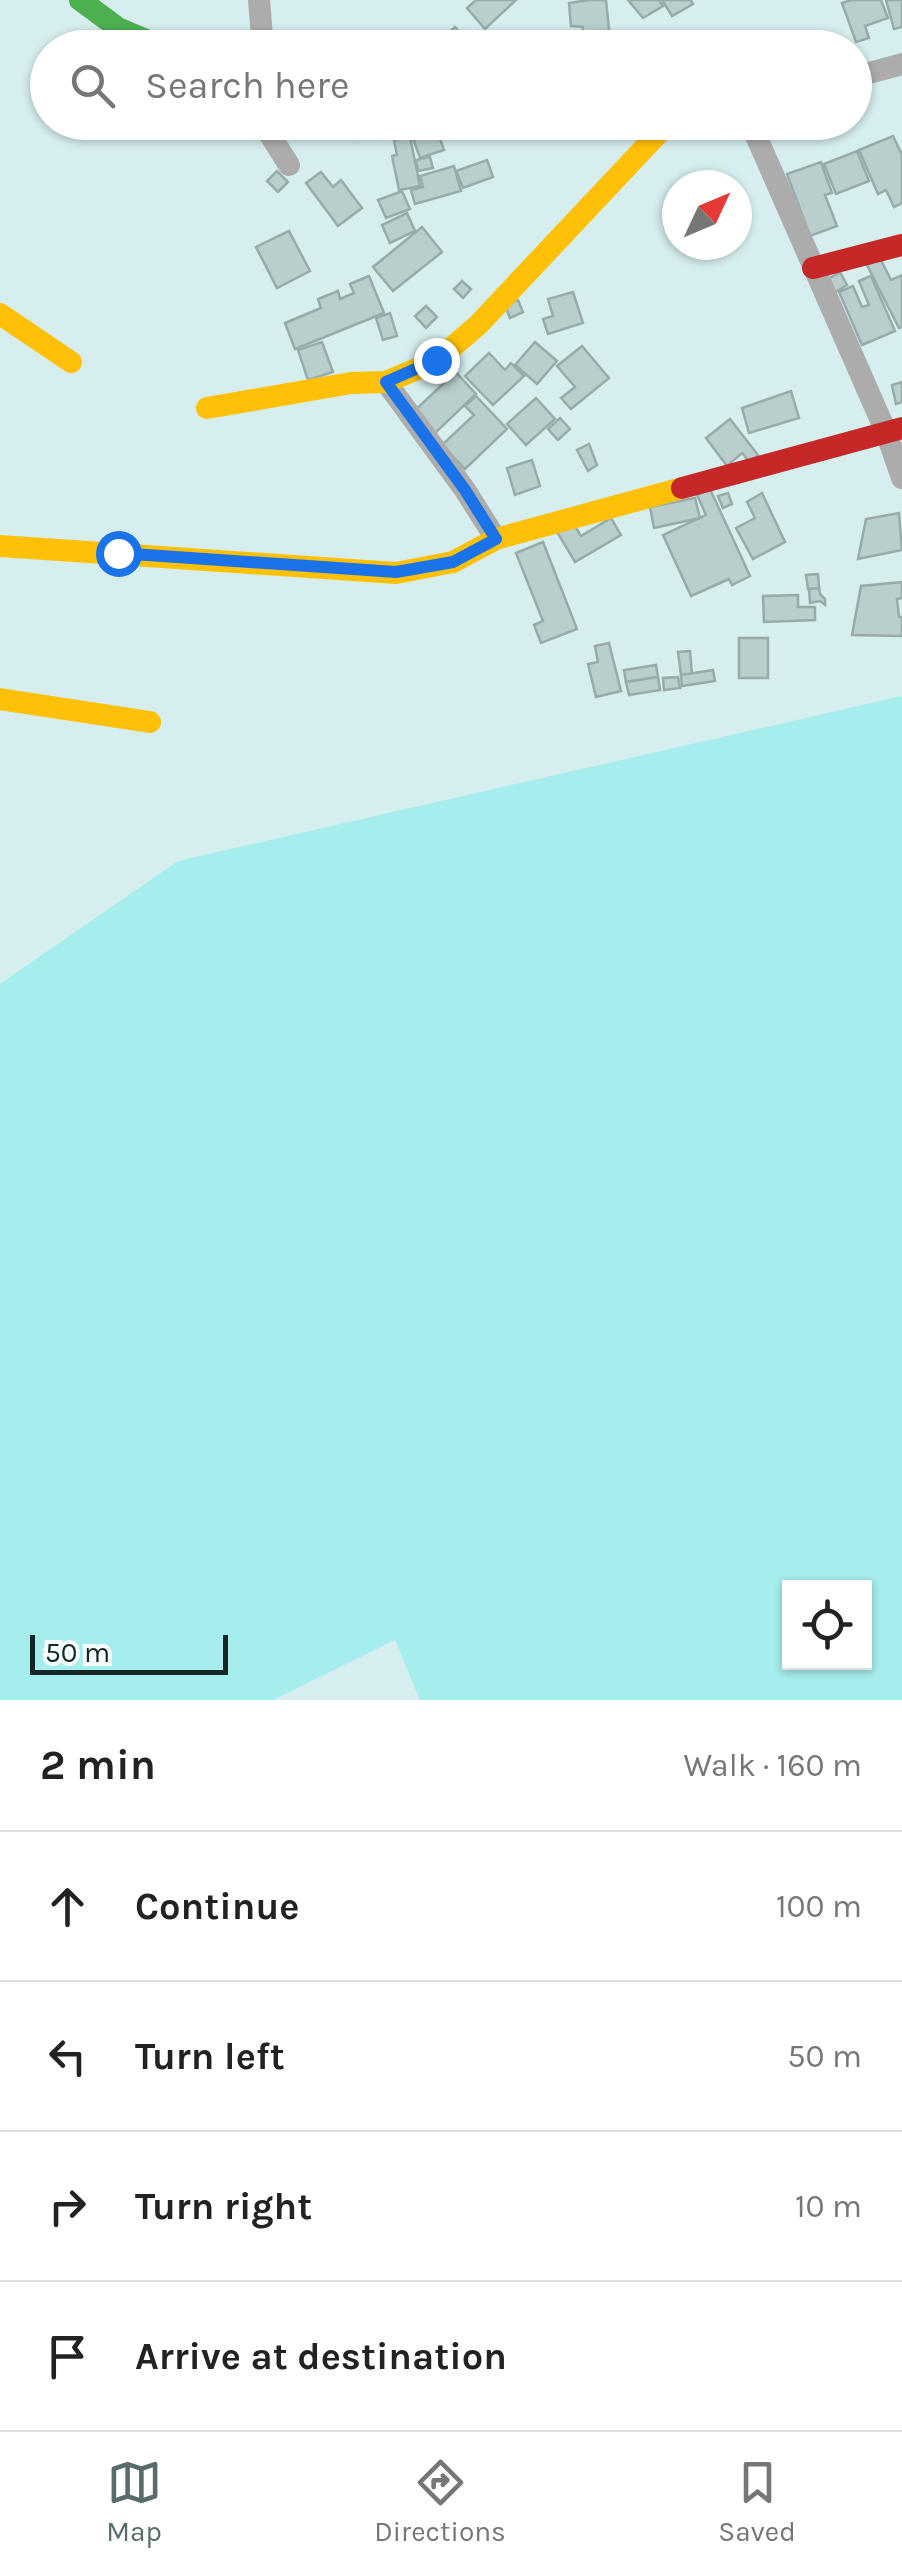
<!DOCTYPE html>
<meta charset="utf-8">
<style>
:root{--surface:#fff;--page:#f2f2f2;--text:#222;--muted:#767676;--line:#e0e0e0;--accent:#586c6b}
body{margin:0;font-family:Karla,sans-serif;background:var(--page);color:var(--text)}
.controls{position:absolute;right:30px;bottom:30px;display:grid;overflow:hidden;border-radius:0px;box-shadow:0 2px 8px #0004}
.controls button{width:90px;height:90px;display:grid;place-items:center;padding:0;border:0;border-bottom:2px solid var(--line);background:var(--surface);color:var(--text);font:50px sans-serif}
.compass{position:absolute;left:662px;top:170px;width:90px;height:90px;border-radius:50%;background:var(--surface);box-shadow:0 2px 8px #0004;rotate:46deg}
.scale{position:absolute;left:30px;bottom:25px;width:198px;box-sizing:border-box;padding-left:10px;border:5px solid #142625;border-top:0;font-size:28px;line-height:35px;white-space:nowrap;color:#142625;-webkit-text-stroke:8px #f5fefd;paint-order:stroke}
.stop{position:absolute;width:30px;height:30px;margin:-22px;border:8px solid #1a73e8;border-radius:50%;background:#fff}
.stop.end{background:#1a73e8;border-color:#fff;box-shadow:0 2px 10px #0008}
.list{margin:0;padding:0;list-style:none}
h2{display:flex;justify-content:space-between;align-items:center;height:130px;margin:0;padding:0 40px;font-size:42px}
h2 small{font-size:32px;font-weight:400;color:var(--muted)}
.list li{display:grid;grid-template-columns:65px 1fr auto;gap:30px;align-items:center;box-sizing:border-box;height:150px;padding:0 40px;border-top:2px solid var(--line)}
.list b{display:block;font-size:38px;white-space:nowrap}
.list em{font-size:32px;font-style:normal;color:var(--muted)}
.icon{flex:none;width:55px;height:55px;fill:none;stroke:currentColor;stroke-width:2;stroke-linecap:round;stroke-linejoin:round}
.map{position:relative;flex:none;width:902px;height:1700px;overflow:hidden}
.search{position:absolute;background:var(--surface);box-shadow:0 2px 8px #0004;left:30px;right:30px;top:30px;height:110px;display:flex;align-items:center;gap:25px;box-sizing:border-box;padding:0 35px;border-radius:55px;color:var(--muted);font-size:38px}
.sheet{height:730px;background:var(--surface)}
nav{display:flex;justify-content:space-around;align-items:center;box-sizing:border-box;height:140px;border-top:2px solid var(--line);background:var(--surface);font-size:28px;color:var(--muted)}
nav a{display:grid;justify-items:center;gap:5px}
nav .on{color:var(--accent)}
.map>svg:first-child{display:block}
</style>
<div class="map">
<svg width="902" height="1700" viewBox="0 0 902 1700">
<rect width="100%" height="100%" fill="#d6eeee"/>
<path fill="#a6eded" fill-rule="evenodd" d="M902 696V1700H420L395 1640 273 1700H0V984L178 861ZM790 1588H864V1662H790Z"/>
<g fill="#bacece" stroke="#98abab" stroke-width="2.5">
<polygon points="476,0 516,0 485,29 467,8"/>
<polygon points="589,0 606,0 611,48 579,48 583,27 571,26 569,3"/>
<polygon points="628,0 659,0 663,6 643,18"/>
<polygon points="662,0 691,0 693,4 672,16"/>
<polygon points="851,0 881,0 888,18 865,26 869,38 856,42 842,3"/>
<polygon points="886,0 902,0 902,27 894,29"/>
<polygon points="455,27 473,48 435,48 434,46"/>
<polygon points="562,34 566,48 530,48 529,45"/>
<polygon points="355,122 378,122 381,132 359,139"/>
<polygon points="407,122 434,122 444,150 420,158"/>
<polygon points="893,136 902,155 902,203 894,207 886,190 878,194 859,150"/>
<polygon points="410,137 420,186 399,190 392,156 397,155 394,140"/>
<polygon points="857,151 869,181 836,194 824,164"/>
<polygon points="430,157 433,168 418,171 416,160"/>
<polygon points="487,160 493,177 463,188 456,171"/>
<polygon points="821,162 832,193 825,195 837,226 810,236 787,174"/>
<polygon points="454,166 461,191 415,204 411,190 423,187 420,176"/>
<polygon points="277,171 288,182 278,192 267,181"/>
<polygon points="321,172 333,187 341,180 362,208 338,226 306,183"/>
<polygon points="402,191 410,209 386,218 378,200"/>
<polygon points="407,213 415,231 390,243 382,225"/>
<polygon points="422,227 442,252 393,291 373,267"/>
<polygon points="289,231 310,271 277,288 256,247"/>
<polygon points="880,258 891,280 902,275 902,327 899,328 867,265"/>
<polygon points="840,272 847,285 834,293 827,280"/>
<polygon points="369,276 384,313 295,349 285,323 321,308 318,299 338,291 340,299 354,293 350,284"/>
<polygon points="871,276 895,331 862,345 839,292 853,286 862,307 869,305 859,281"/>
<polygon points="462,281 471,289 463,298 454,289"/>
<polygon points="573,292 583,323 548,334 543,319 553,316 548,299"/>
<polygon points="518,300 523,312 510,318 505,305"/>
<polygon points="426,306 437,317 426,328 415,316"/>
<polygon points="390,313 397,336 383,340 376,318"/>
<polygon points="322,342 333,372 308,380 298,350"/>
<polygon points="535,342 557,361 537,384 515,365"/>
<polygon points="582,346 609,378 571,409 561,398 575,387 557,366"/>
<polygon points="489,353 505,370 511,363 524,376 493,405 465,376"/>
<polygon points="452,368 476,394 432,436 411,414 444,383 439,379"/>
<polygon points="902,382 902,402 896,404 892,385"/>
<polygon points="791,391 799,418 749,433 742,408"/>
<polygon points="476,396 507,429 465,469 442,445 474,415 465,406"/>
<polygon points="536,398 555,419 526,445 507,424"/>
<polygon points="560,418 570,429 558,440 548,429"/>
<polygon points="730,419 758,455 750,462 742,453 727,466 706,438"/>
<polygon points="589,444 597,465 588,471 577,450"/>
<polygon points="532,460 540,486 515,495 507,468"/>
<polygon points="710,489 750,576 732,585 729,579 691,596 663,535 706,515 697,495"/>
<polygon points="728,493 732,504 723,508 718,496"/>
<polygon points="762,493 785,542 753,559 736,528 755,518 747,502"/>
<polygon points="695,498 700,518 654,528 650,507"/>
<polygon points="899,513 902,550 858,559 866,519"/>
<polygon points="611,518 621,535 575,562 557,532 573,523 581,536"/>
<polygon points="543,542 577,629 541,643 534,625 543,621 516,553"/>
<polygon points="818,574 819,588 808,589 806,575"/>
<polygon points="902,582 902,598 897,599 899,617 902,617 902,636 852,635 861,586"/>
<polygon points="819,588 820,594 825,599 825,605 820,601 810,603 809,589"/>
<polygon points="798,595 798,607 815,607 815,620 764,622 763,596"/>
<rect x="739" y="638" width="29" height="40"/>
<polygon points="609,643 621,691 596,697 588,664 598,662 595,646"/>
<polygon points="690,651 692,674 681,675 678,652"/>
<polygon points="656,665 658,677 626,682 624,670"/>
<polygon points="713,670 715,681 682,686 681,675"/>
<polygon points="658,677 660,690 629,695 626,682"/>
<polygon points="678,677 680,688 664,690 663,678"/>
</g>
<g fill="none" stroke-linecap="round" stroke-linejoin="round">
<g stroke="#adacac" stroke-width="22">
<polyline points="259,0 263,48"/>
<polyline points="854,77 902,64"/>
<polyline points="262,122 289,165"/>
<polyline points="750,122 886,432 902,478"/>
<polyline points="386,382 465,490 496,539"/>
</g>
<polyline stroke="#4caf50" stroke-width="22" points="80,0 118,28 165,48"/>
<g stroke="#ffc107" stroke-width="22">
<polyline points="0,314 71,362"/>
<polyline points="207,408 351,383 386,382 436,361 478,325 668,123"/>
<polyline points="0,546 396,573 453,562 496,539 682,488"/>
<polyline points="0,699 150,722"/>
</g>
<g stroke="#c62828" stroke-width="22">
<polyline points="813,268 902,245"/>
<polyline points="682,488 902,428"/>
</g>
</g>
<g fill="none" stroke-linecap="round" stroke-linejoin="round">
<polyline stroke="#1a73e8" stroke-width="12" points="118,553 396,572 453,562 496,539 465,490 386,382 436,360"/>
</g>
</svg>
<div class="controls">
<button><svg class="icon" aria-label="locate" viewBox="0 0 24 24"><circle cx="12" cy="12" r="6"/><path d="M12 2v4M12 18v4M2 12h4M18 12h4"/></svg></button>
</div>
<svg class="compass" viewBox="-18 -18 36 36"><path d="M0-13l5 13h-10z" fill="#e53935"/><path d="M0 13l5-13h-10z" fill="#767676"/></svg>
<div class="scale">50 m</div>
<div class="stop" style="left:118px;top:553px"></div>
<div class="stop end" style="left:436px;top:360px"></div>
<div class="search"><svg class="icon" aria-label="search" viewBox="0 0 24 24"><circle cx="10" cy="10" r="6"/><path d="M15 15l6 6"/></svg>Search here</div>
</div>
<section class="sheet">
<h2>2 min<small>Walk · 160 m</small></h2>
<ul class="list">
<li><svg class="icon" aria-label="ahead" viewBox="0 0 24 24"><path d="M12 20V5M6 11l6-6 6 6"/></svg><div><b>Continue</b></div><em>100 m</em></li>
<li><svg class="icon" aria-label="left" viewBox="0 0 24 24"><path d="M17 20v-9H6M10 6l-5 5 5 5"/></svg><div><b>Turn left</b></div><em>50 m</em></li>
<li><svg class="icon" aria-label="right" viewBox="0 0 24 24"><path d="M7 20v-9h11M14 6l5 5-5 5"/></svg><div><b>Turn right</b></div><em>10 m</em></li>
<li><svg class="icon" aria-label="arrive" viewBox="0 0 24 24"><path d="M6 21V4h12l-3 4 3 4H6"/></svg><div><b>Arrive at destination</b></div></li>
</ul>
</section>
<nav>
<a class="on"><svg class="icon" aria-label="map" viewBox="0 0 24 24"><path d="M3 6l6-2 6 2 6-2v14l-6 2-6-2-6 2zM9 4v14M15 6v14"/></svg>Map</a>
<a><svg class="icon" aria-label="directions" viewBox="0 0 24 24"><path d="M12 3l9 9-9 9-9-9zM9 14v-3h6M13 9l2 2-2 2"/></svg>Directions</a>
<a><svg class="icon" aria-label="saved" viewBox="0 0 24 24"><path d="M7 4h10v16l-5-4-5 4z"/></svg>Saved</a>
</nav>
